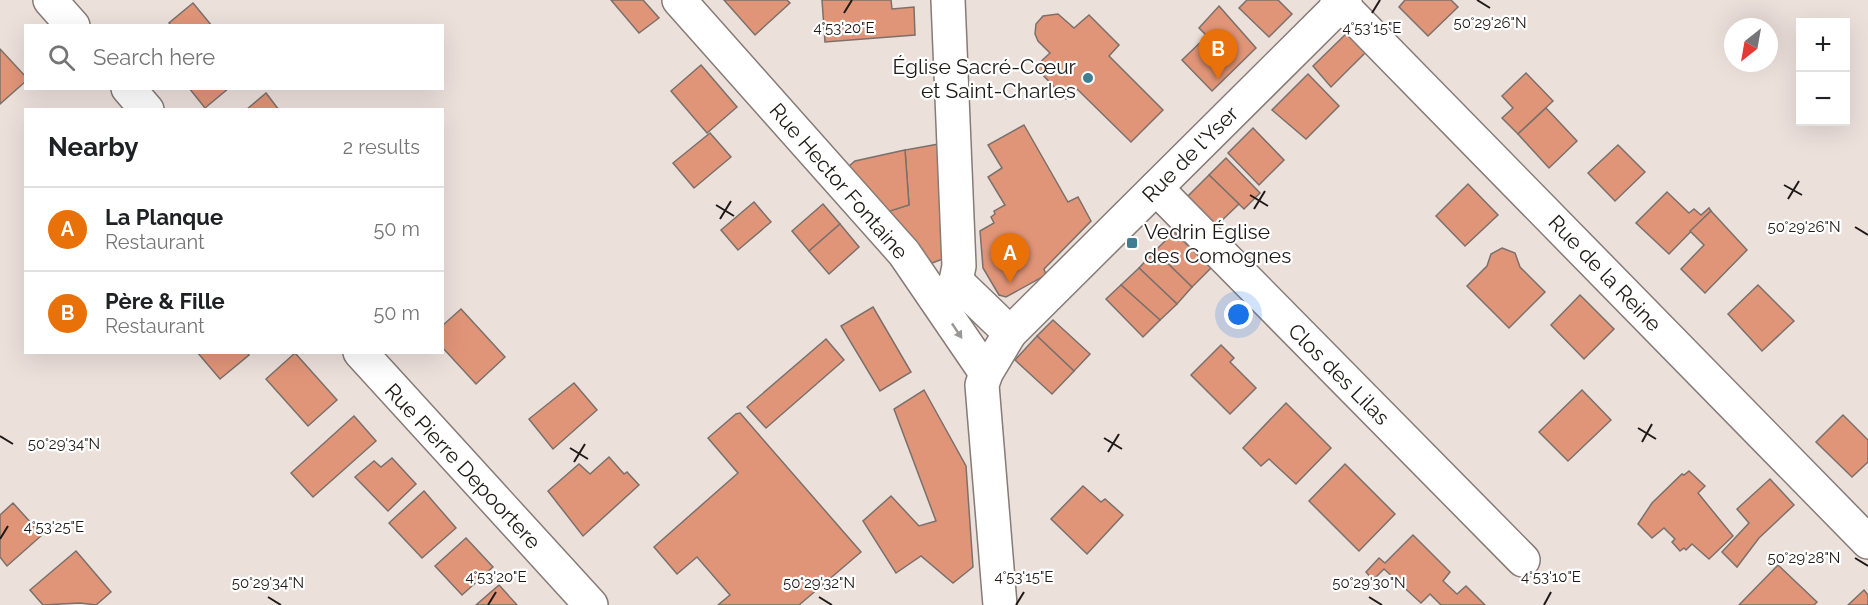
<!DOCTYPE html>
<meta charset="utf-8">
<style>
:root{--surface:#fff;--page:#f2f2f2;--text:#202124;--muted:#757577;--line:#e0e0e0;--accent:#d93025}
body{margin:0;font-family:Raleway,sans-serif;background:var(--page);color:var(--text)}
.controls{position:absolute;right:18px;top:18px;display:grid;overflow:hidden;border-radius:0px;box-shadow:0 6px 24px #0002}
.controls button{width:54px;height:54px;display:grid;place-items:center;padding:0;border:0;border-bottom:2px solid var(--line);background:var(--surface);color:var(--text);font:30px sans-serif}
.compass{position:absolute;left:1724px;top:18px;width:54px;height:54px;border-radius:50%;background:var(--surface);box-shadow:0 6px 24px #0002;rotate:211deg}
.you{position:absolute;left:1239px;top:315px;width:21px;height:21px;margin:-15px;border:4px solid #fff;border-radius:50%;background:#1a73e8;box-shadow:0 0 0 9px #1a73e833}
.badge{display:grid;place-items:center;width:39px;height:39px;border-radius:50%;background:var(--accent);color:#fff;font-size:20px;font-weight:700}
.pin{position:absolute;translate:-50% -50px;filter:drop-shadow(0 2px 3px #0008)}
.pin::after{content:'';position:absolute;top:32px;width:21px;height:18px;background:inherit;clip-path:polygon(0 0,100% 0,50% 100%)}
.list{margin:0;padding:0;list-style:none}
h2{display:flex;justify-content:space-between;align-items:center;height:78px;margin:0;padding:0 24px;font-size:26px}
h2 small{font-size:20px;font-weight:400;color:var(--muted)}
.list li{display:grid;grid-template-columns:39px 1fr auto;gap:18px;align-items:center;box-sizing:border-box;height:84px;padding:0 24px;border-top:2px solid var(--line)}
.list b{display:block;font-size:22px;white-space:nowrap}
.list p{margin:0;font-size:20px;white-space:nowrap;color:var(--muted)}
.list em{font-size:20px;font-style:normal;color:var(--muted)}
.icon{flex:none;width:33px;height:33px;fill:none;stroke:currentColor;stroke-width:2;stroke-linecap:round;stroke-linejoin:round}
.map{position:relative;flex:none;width:1868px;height:605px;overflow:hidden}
.search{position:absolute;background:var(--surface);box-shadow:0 6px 24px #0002;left:24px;top:24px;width:420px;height:66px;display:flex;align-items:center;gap:15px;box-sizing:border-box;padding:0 21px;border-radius:0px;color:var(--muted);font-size:22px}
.panel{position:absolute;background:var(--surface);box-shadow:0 6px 24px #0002;left:24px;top:108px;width:420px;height:246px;border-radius:0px}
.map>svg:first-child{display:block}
</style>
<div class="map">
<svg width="1868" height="605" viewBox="0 0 1868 605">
<rect width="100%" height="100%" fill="#ece0db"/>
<g fill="#e19578" stroke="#7b706b" stroke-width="1.5">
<polygon points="611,0 643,0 659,18 639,33"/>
<polygon points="724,0 787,0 790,3 755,35"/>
<polygon points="822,0 891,0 892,9 914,7 915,35 825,42"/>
<polygon points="1247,0 1278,0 1292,14 1269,37 1239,8"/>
<polygon points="1405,0 1451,0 1458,7 1428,36 1399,7"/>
<polygon points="193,3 212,26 171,26 169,23"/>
<polygon points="1219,6 1256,48 1212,91 1182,60 1207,36 1199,28"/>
<polygon points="1058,14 1074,28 1089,15 1119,45 1109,56 1163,110 1131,142 1077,89 1066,99 1035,67 1050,53 1038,41 1035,34 1036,24 1043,16"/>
<polygon points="1350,30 1368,50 1331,87 1313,66"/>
<polygon points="0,49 26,77 26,81 0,104"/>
<polygon points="701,65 737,107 707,133 671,91"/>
<polygon points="1526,73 1553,101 1518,134 1502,118 1513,108 1502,96"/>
<polygon points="1308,74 1339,106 1306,139 1272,110"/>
<polygon points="189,88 229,88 205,108"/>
<polygon points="266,93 279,110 246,110"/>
<polygon points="1546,108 1577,141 1549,168 1518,134"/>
<polygon points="1024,125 1068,202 1078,197 1091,221 1044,269 1046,275 1006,297 999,295 983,268 980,231 994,223 991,217 995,214 994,211 1005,205 988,177 1002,168 988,145"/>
<polygon points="1253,128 1284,160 1259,185 1228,153"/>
<polygon points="710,133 731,157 694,188 673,163"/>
<polygon points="939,144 948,257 932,263 888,211 909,205 905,150"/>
<polygon points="1618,145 1645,172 1615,201 1588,173"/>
<polygon points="905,150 909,205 887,212 849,166 855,161"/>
<polygon points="1226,158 1260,193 1244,209 1209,175"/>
<polygon points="1209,175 1239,204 1216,226 1187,197"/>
<polygon points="1468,184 1498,215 1465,246 1436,216"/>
<polygon points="1667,192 1689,213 1694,209 1701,215 1709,208 1711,211 1669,254 1636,223"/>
<polygon points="754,202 771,222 738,250 721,230"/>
<polygon points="823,204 840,224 809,251 792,231"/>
<polygon points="1711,211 1747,250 1705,293 1681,269 1704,245 1690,231"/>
<polygon points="840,224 859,247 829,274 809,251"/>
<polygon points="1174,232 1211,268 1192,287 1155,251"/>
<polygon points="1502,248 1515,253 1520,267 1545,292 1509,328 1467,286 1487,266 1491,254"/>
<polygon points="1155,251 1192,287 1177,304 1139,268"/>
<polygon points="1139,268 1177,304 1160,320 1121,285"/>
<polygon points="1121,285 1160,320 1143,337 1106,299"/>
<polygon points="1758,285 1794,321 1762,351 1728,314"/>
<polygon points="1580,295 1614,329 1584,359 1551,325"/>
<polygon points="873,307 911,372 880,391 841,326"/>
<polygon points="461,309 505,357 476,384 442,347 442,326"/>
<polygon points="1053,320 1090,354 1074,371 1037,336"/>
<polygon points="1037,336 1074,371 1052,394 1015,360"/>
<polygon points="826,339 844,360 766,428 747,407"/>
<polygon points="1221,345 1234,358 1230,362 1256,388 1230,414 1191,375"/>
<polygon points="197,352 247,352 249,355 220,379"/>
<polygon points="295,353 337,400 308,426 266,379"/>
<polygon points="574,383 597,410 553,449 529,419"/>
<polygon points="924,390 966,466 973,567 953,583 921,556 896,573 863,521 891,496 919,526 936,521 894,409"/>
<polygon points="1582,390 1611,420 1568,461 1539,432"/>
<polygon points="1286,403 1331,448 1296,484 1269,459 1261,466 1243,448"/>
<polygon points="740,413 861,552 799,605 718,605 730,595 697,557 677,574 654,547 738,473 708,438 736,414"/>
<polygon points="1843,415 1868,440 1868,462 1852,477 1816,442"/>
<polygon points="354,416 376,441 313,497 291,473"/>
<polygon points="609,457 624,474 627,472 639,485 583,536 548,491 579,464 590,474"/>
<polygon points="392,458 416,484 388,511 355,477 374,461 381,467"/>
<polygon points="1345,464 1395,514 1359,551 1309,501"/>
<polygon points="1689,471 1705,486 1698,493 1733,536 1709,559 1692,544 1686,550 1684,548 1680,551 1672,542 1675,539 1664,528 1652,538 1638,524 1652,503 1682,474 1684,475"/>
<polygon points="1770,479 1794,505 1759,538 1737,567 1722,552 1749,523 1737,509"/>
<polygon points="1083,486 1101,502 1105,499 1123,515 1087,554 1051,519"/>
<polygon points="424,491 456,528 422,558 389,523"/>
<polygon points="13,503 42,535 7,566 0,557 0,515"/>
<polygon points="1413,535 1450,572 1443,581 1457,594 1466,586 1485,605 1441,605 1430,594 1421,603 1384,569 1373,580 1366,572 1379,558 1385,563"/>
<polygon points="466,538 493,567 462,595 435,566"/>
<polygon points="76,551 111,592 96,605 80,603 43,605 30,590"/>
<polygon points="1778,565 1817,602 1814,605 1739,605"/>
<polygon points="499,585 517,605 476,605"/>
<polygon points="1864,590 1868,595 1868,605 1848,605"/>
</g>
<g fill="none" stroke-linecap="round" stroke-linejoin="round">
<g stroke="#867b77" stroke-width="36">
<g id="minor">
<polyline points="50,0 73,26"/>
<polyline points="679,0 904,253 986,373"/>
<polyline points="948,0 959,266 956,281"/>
<polyline points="1337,0 1868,542"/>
<polyline points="128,88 147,110"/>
<polyline points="1156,188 1523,560"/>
<polyline points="956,281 1010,333"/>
<polyline points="360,352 591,605"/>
<polyline points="1000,605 982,385 986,373 1010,333 1345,0"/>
</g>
</g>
<use href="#minor" stroke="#fff" stroke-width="33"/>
</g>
<defs><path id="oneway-solid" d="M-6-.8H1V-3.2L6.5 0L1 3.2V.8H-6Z" transform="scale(1.5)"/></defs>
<use fill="#9a9897" href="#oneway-solid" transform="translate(957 331) rotate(56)"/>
<path fill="none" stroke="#1f1a18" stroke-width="2" d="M1477 0 1490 8M844 13 852 0M1372 13 1380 0M1784 185 1802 195M1250 195 1268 206M1788 199 1799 181M716 205 734 216M1254 209 1265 191M720 219 731 201M1855 227 1868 235M1638 428 1656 439M0 436 13 444M1104 438 1122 449M1642 442 1652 424M570 448 588 459M1108 452 1119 434M574 462 585 444M0 539 8 526M1855 558 1868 566M268 597 281 605M819 597 832 605M1369 597 1382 605M488 605 496 592M1016 605 1024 592M1544 605 1551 592"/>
<g fill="#3f7e93" stroke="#fff" stroke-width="2">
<circle cx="1088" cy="78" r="6"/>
<rect x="1126" y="237" width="12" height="12" rx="3"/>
</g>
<g text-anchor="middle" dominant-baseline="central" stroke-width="4.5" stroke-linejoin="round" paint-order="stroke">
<g font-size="21" fill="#1f1a18" stroke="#fff" text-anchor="end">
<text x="1076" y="66">Église Sacré-Cœur<tspan x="1076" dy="24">et Saint-Charles</tspan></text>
<text x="1144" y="231" text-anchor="start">Vedrin Église<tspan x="1144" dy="24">des Comognes</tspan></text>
</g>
<g font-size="21" fill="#1f1a18" stroke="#fff">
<text transform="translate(1190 154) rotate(-45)">Rue de l'Yser</text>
<text transform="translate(839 181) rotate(49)">Rue Hector Fontaine</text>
<text transform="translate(1605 273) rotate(46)">Rue de la Reine</text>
<text transform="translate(1339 374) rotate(45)">Clos des Lilas</text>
<text transform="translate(463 466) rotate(47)">Rue Pierre Depoortere</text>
</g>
</g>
<g font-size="15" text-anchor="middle" fill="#1f1a18" stroke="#fff" stroke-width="4.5" stroke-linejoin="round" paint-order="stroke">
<text x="1490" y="28">50°29'26"N</text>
<text x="844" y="33">4°53'20"E</text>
<text x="1372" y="33">4°53'15"E</text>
<text x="1804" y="232">50°29'26"N</text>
<text x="64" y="449">50°29'34"N</text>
<text x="54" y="532">4°53'25"E</text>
<text x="1804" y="563">50°29'28"N</text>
<text x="496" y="582">4°53'20"E</text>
<text x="1024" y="582">4°53'15"E</text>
<text x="1551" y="582">4°53'10"E</text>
<text x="268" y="588">50°29'34"N</text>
<text x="819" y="588">50°29'32"N</text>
<text x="1369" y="588">50°29'30"N</text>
</g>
</svg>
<div class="controls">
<button>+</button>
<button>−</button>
</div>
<svg class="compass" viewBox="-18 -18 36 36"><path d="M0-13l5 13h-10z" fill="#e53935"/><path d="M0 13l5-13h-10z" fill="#757577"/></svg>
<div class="you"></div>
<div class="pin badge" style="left:1010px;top:283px;background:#e8710a">A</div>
<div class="pin badge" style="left:1218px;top:79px;background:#e8710a">B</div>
<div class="search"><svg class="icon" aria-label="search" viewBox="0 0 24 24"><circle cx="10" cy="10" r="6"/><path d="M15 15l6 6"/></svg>Search here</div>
<section class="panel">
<h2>Nearby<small>2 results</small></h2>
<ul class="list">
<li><span class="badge" style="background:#e8710a">A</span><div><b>La Planque</b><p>Restaurant</p></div><em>50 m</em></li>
<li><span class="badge" style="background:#e8710a">B</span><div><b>Père &amp; Fille</b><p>Restaurant</p></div><em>50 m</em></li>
</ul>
</section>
</div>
